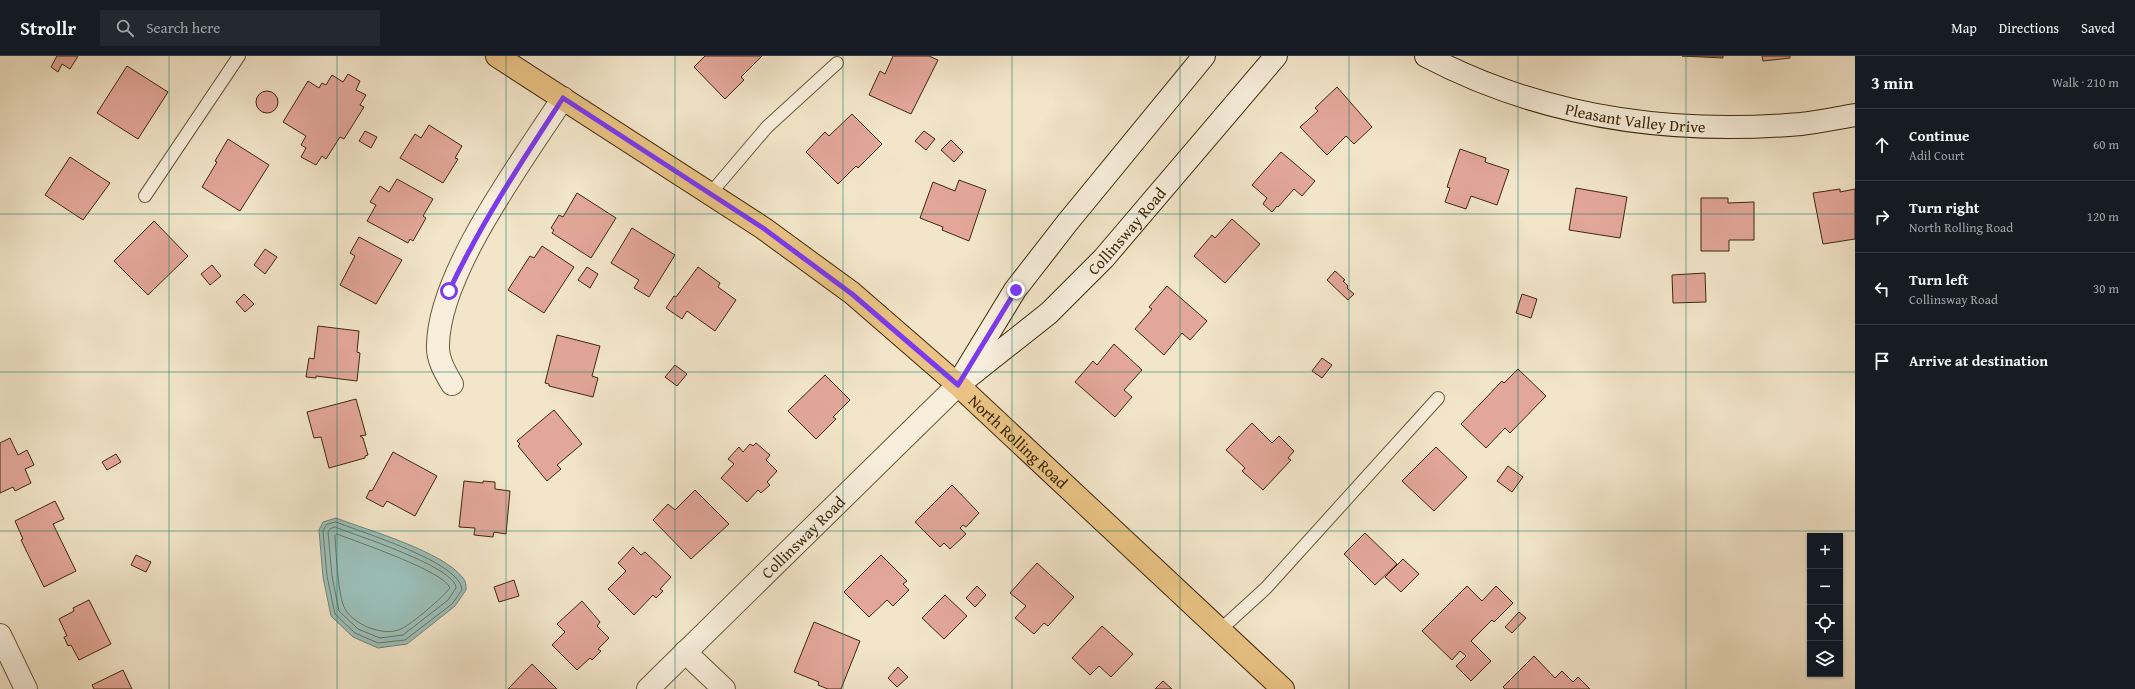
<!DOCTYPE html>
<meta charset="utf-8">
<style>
:root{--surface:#171b24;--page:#242831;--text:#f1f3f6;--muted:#9ea1a6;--line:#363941}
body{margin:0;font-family:"Gentium Book Plus",serif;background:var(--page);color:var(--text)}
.controls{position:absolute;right:12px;bottom:12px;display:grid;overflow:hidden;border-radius:0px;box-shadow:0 1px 3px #0004}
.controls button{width:36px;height:36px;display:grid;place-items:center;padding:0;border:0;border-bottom:1px solid var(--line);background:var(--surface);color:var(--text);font:20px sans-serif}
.stop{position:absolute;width:12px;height:12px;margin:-9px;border:3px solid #7c3aed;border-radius:50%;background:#fff}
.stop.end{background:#7c3aed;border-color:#fff;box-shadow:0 1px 4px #0008}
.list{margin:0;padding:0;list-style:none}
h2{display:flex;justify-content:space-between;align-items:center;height:52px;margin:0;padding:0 16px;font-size:17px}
h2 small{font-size:13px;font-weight:400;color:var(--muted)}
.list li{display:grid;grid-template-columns:26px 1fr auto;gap:12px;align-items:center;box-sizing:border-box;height:72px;padding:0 16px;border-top:1px solid var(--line)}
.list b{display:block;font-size:15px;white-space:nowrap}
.list p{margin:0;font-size:13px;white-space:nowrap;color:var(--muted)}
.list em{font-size:13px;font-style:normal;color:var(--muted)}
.icon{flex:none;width:22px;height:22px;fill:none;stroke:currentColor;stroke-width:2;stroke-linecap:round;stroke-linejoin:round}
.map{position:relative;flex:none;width:1855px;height:633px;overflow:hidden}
header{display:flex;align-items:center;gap:24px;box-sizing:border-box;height:56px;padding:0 20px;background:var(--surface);border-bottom:1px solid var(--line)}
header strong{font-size:19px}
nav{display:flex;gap:22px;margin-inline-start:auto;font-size:14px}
.search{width:280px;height:36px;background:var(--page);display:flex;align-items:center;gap:10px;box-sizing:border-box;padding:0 14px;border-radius:0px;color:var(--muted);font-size:15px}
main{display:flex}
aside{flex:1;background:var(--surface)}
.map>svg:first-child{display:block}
</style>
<header>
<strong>Strollr</strong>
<div class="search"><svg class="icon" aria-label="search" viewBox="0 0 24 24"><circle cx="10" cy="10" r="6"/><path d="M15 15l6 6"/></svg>Search here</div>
<nav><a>Map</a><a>Directions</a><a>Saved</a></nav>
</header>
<main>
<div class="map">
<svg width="1855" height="633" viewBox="0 0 1855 633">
<rect width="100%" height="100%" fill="#f2e5c9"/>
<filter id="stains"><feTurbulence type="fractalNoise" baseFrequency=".005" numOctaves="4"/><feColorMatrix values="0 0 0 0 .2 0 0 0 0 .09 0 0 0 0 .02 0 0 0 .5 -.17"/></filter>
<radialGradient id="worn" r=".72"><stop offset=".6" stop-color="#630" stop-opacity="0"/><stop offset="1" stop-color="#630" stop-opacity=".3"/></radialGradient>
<path fill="#9bbfb9" stroke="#768373" d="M336 462C370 475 442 495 463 522 466 525 466 530 466 534L455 550 407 588 378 592 353 581 331 560 323 521 319 474 323 466Z"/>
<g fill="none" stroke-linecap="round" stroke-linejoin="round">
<g stroke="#6d7461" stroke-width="1">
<path d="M336 466C360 476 461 506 462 534L452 548 405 584 378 587 355 577 335 558 327 520 323 475 326 469Z"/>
<path d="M335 471C355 479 456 511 456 532L448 544 403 579 380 582 358 573 339 555 332 520 328 476 330 473Z"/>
<path d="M337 478C357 486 444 515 450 532 442 542 413 567 401 573 384 581 354 569 345 553 338 541 336 496 335 480Z"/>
</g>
</g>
<g fill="#e3a799" stroke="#3f2909">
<polygon points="57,0 78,0 70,13 62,8 58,16 51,11"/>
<polygon points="705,0 762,0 741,21 744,24 725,43 694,11"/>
<polygon points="893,0 929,0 938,4 911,58 869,39 880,15 885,18"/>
<polygon points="1682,0 1723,0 1723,2"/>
<polygon points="1762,0 1790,0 1790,2 1763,5"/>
<polygon points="127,10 168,36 138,83 97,57"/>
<polygon points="348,18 360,25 356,34 366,39 360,49 364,51 344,83 340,81 326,103 322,100 316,109 301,101 306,92 301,89 306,80 283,66 308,25 319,32 322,27 326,29 332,19 343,26"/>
<polygon points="1337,31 1372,71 1354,88 1346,80 1327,99 1300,71 1318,55 1315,52"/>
<circle cx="267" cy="46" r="11"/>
<polygon points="852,58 882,88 858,112 856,110 838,128 806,96 825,76 829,80"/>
<polygon points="429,69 462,90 455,102 458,103 443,127 400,102 415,78 421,82"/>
<polygon points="365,75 377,81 371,92 359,85"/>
<polygon points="924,75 935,83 926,94 915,85"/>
<polygon points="228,83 269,109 240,155 202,131 217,106 215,105"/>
<polygon points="951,84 963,96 954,106 941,94"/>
<polygon points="1460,93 1486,102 1485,106 1509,114 1497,149 1471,140 1466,153 1445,146 1450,132 1447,131"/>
<polygon points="1281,96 1315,125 1302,140 1294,133 1278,151 1277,150 1272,156 1263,148 1267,142 1252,129"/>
<polygon points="70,101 110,127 83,164 45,139"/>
<polygon points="397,123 433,143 423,160 426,162 413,185 410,183 408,187 367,165 376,149 370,146 380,130 389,136"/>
<polygon points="959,124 986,134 969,185 942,174 943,171 920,162 933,126 955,135"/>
<polygon points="1576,132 1627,141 1620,182 1569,174"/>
<polygon points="1840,133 1840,136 1855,133 1855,183 1823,188 1813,137"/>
<polygon points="577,137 616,162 591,202 552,177 554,174 551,172 559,159 563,161"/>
<polygon points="1701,142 1728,142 1728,147 1754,146 1754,184 1729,184 1729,195 1701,195"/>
<polygon points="1232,163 1260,188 1225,227 1194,200 1212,179 1215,182"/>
<polygon points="154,165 188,200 148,239 114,205"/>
<polygon points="632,172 675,199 649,241 634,232 639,224 611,207"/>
<polygon points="359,181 402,204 376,248 340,229 355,200 350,197"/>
<polygon points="542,190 574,211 544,257 508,234 530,200 534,202"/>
<polygon points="265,193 277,201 265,218 254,209"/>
<polygon points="212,209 221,220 210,229 201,218"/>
<polygon points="587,211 598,218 590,232 578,224"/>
<polygon points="698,211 720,227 718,231 736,244 715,275 687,255 682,263 666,252 674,240 676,241"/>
<polygon points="1335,215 1345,224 1343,225 1348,230 1347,232 1354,238 1348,244 1327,224"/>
<polygon points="1705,217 1706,246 1673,247 1672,219"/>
<polygon points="1167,230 1207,265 1190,284 1182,277 1164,299 1135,273 1152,253 1149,251"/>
<polygon points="244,238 254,248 245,256 236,246"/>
<polygon points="1522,238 1537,243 1531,262 1516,257"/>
<polygon points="318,270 359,275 357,296 360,297 357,325 316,320 316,322 306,321 309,302 314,303"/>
<polygon points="557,279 600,290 592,320 598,322 593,341 549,330 549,328 545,327"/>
<polygon points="1114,288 1142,314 1124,334 1132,341 1115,361 1075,326 1093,305 1097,309"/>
<polygon points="1322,302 1332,309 1322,322 1312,315"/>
<polygon points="675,309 687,318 677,330 665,321"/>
<polygon points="1518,313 1546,340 1510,377 1505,372 1486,392 1461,368 1502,325 1504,327"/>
<polygon points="825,319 850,344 833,361 836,363 816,383 788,355"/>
<polygon points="356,343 366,379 360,380 363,382 368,399 365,400 365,402 329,412 321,381 314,382 307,356"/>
<polygon points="554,354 582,388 557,409 561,413 547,425 518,390 520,388 517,385"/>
<polygon points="1252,367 1272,387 1279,380 1294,395 1288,402 1291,404 1263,434 1242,415 1245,412 1226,394"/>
<polygon points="10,382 18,399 27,394 34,409 25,413 31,427 15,435 13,431 0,437 0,387"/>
<polygon points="756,387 770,399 766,404 777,415 767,426 770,429 761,437 758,434 747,446 721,422 734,408 728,403 739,391 743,396 750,388 753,390"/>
<polygon points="1436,391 1467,421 1434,455 1402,425"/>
<polygon points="393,396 437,420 415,460 387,445 383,451 366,442 370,434 372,435"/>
<polygon points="116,398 121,406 107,414 102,406"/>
<polygon points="1508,410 1523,421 1512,436 1497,425"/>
<polygon points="464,425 483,427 483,425 495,426 495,433 510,435 506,478 494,476 493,481 474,479 475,472 459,471"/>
<polygon points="952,429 979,457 966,471 963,469 960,472 966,478 950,493 944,487 940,491 915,466"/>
<polygon points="695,434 729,468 691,503 653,464 668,448 675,454"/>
<polygon points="55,445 64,463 53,468 76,515 44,531 21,484 23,483 15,465"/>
<polygon points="1365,477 1397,508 1375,529 1344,498"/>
<polygon points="633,491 641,499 645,496 671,521 660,533 663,535 656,542 653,539 634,559 608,533 626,515 618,507"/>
<polygon points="136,499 151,506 146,516 131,509"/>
<polygon points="881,499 907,525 903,528 909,534 893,550 887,544 869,561 844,536"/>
<polygon points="1403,503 1419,518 1401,536 1385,521"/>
<polygon points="1037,507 1074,541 1048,570 1044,567 1034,578 1015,562 1026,550 1010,537"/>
<polygon points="514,524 519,540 499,546 494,531"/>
<polygon points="977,530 986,539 975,551 966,542"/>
<polygon points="1467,530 1482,545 1496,530 1513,547 1494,566 1492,564 1471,585 1491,605 1471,625 1456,610 1466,600 1460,595 1452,604 1422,575"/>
<polygon points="945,539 967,560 944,583 922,562"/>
<polygon points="89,544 111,588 79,604 71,589 68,590 64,581 67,580 59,563 74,555 73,552"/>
<polygon points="582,545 600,566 597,570 609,582 598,593 601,595 592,604 590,602 577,614 552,589 565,576 557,568"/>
<polygon points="1519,556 1526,562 1512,577 1505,571"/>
<polygon points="814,566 860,585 841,633 828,633 818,629 819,626 794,616"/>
<polygon points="1102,570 1133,598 1111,621 1099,610 1090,619 1072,602"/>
<polygon points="1534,600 1555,622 1562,615 1573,626 1578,621 1590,633 1505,633 1503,631"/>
<polygon points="532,608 557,633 508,633"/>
<polygon points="898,611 908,621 897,631 888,622"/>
<polygon points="123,614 132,633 94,633 92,629"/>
<polygon points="1163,625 1172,633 1155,633"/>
</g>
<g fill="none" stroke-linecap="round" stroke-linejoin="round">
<g stroke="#6c5839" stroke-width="14">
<g id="lane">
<polyline points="710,138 767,71 837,7"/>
<polyline points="145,140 239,0"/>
<polyline points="1220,574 1266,532 1438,342"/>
</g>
</g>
<g stroke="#6c5839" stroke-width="24">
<g id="street">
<path d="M452 328C445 316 437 303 438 289 439 216 523 104 563 42"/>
<polyline points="0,579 26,633"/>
<polyline points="685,596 724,633"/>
<path id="s1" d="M648 633 958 329"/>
</g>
</g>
<g stroke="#3f2909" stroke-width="24">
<g id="secondary">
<path id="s2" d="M1426 0C1542 61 1671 79 1801 68 1819 66 1837 62 1855 59"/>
<polyline points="965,316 1015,234 1067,167 1204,0"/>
<path id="s3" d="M958 329 1049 257 1104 202 1276 0"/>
</g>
</g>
<g stroke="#3f2909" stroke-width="24">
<g id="primary">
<path id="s4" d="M497 0 763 172 852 237 958 329 1283 633"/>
</g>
</g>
<use href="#lane" stroke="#f7eedc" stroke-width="12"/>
<use href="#street" stroke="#f7eedc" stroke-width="22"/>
<use href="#secondary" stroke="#f7eedc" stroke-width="22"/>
<use href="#primary" stroke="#e9c284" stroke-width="22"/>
</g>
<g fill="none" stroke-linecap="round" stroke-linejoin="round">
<path stroke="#7c3aed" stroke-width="5" d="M449 235C481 167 522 105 563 42L763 172 852 238 958 329 1016 234"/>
</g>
<path fill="none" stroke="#0f766e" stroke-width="1" stroke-opacity="0.55" d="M169 0V633M337 0V633M506 0V633M675 0V633M843 0V633M1012 0V633M1180 0V633M1349 0V633M1518 0V633M1686 0V633M0 158H1855M0 316H1855M0 475H1855"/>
<g text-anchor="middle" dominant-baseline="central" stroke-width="4" stroke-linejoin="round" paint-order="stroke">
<g font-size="16" fill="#3f2909" stroke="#f7eedc">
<text stroke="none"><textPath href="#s2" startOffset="220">Pleasant Valley Drive</textPath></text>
<text stroke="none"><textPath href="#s3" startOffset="229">Collinsway Road</textPath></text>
<text stroke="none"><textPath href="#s4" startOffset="650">North Rolling Road</textPath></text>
<text stroke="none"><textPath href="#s1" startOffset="217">Collinsway Road</textPath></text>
</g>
</g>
<rect width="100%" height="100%" filter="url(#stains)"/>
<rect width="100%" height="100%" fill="url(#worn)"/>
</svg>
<div class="controls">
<button>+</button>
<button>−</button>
<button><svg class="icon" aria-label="locate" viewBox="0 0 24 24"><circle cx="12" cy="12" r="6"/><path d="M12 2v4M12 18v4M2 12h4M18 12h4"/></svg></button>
<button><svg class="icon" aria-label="layers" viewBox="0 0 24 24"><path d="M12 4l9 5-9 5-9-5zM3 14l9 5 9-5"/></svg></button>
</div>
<div class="stop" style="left:449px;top:235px"></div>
<div class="stop end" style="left:1016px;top:234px"></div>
</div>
<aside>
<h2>3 min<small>Walk · 210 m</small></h2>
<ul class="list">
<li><svg class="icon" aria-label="ahead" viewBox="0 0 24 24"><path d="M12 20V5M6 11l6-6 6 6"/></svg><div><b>Continue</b><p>Adil Court</p></div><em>60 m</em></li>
<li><svg class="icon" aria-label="right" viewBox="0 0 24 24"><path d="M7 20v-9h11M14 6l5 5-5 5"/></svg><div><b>Turn right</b><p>North Rolling Road</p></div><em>120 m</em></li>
<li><svg class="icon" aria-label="left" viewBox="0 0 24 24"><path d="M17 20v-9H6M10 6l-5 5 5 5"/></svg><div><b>Turn left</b><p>Collinsway Road</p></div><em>30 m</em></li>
<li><svg class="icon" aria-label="arrive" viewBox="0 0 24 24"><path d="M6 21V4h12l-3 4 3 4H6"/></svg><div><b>Arrive at destination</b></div></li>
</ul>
</aside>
</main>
